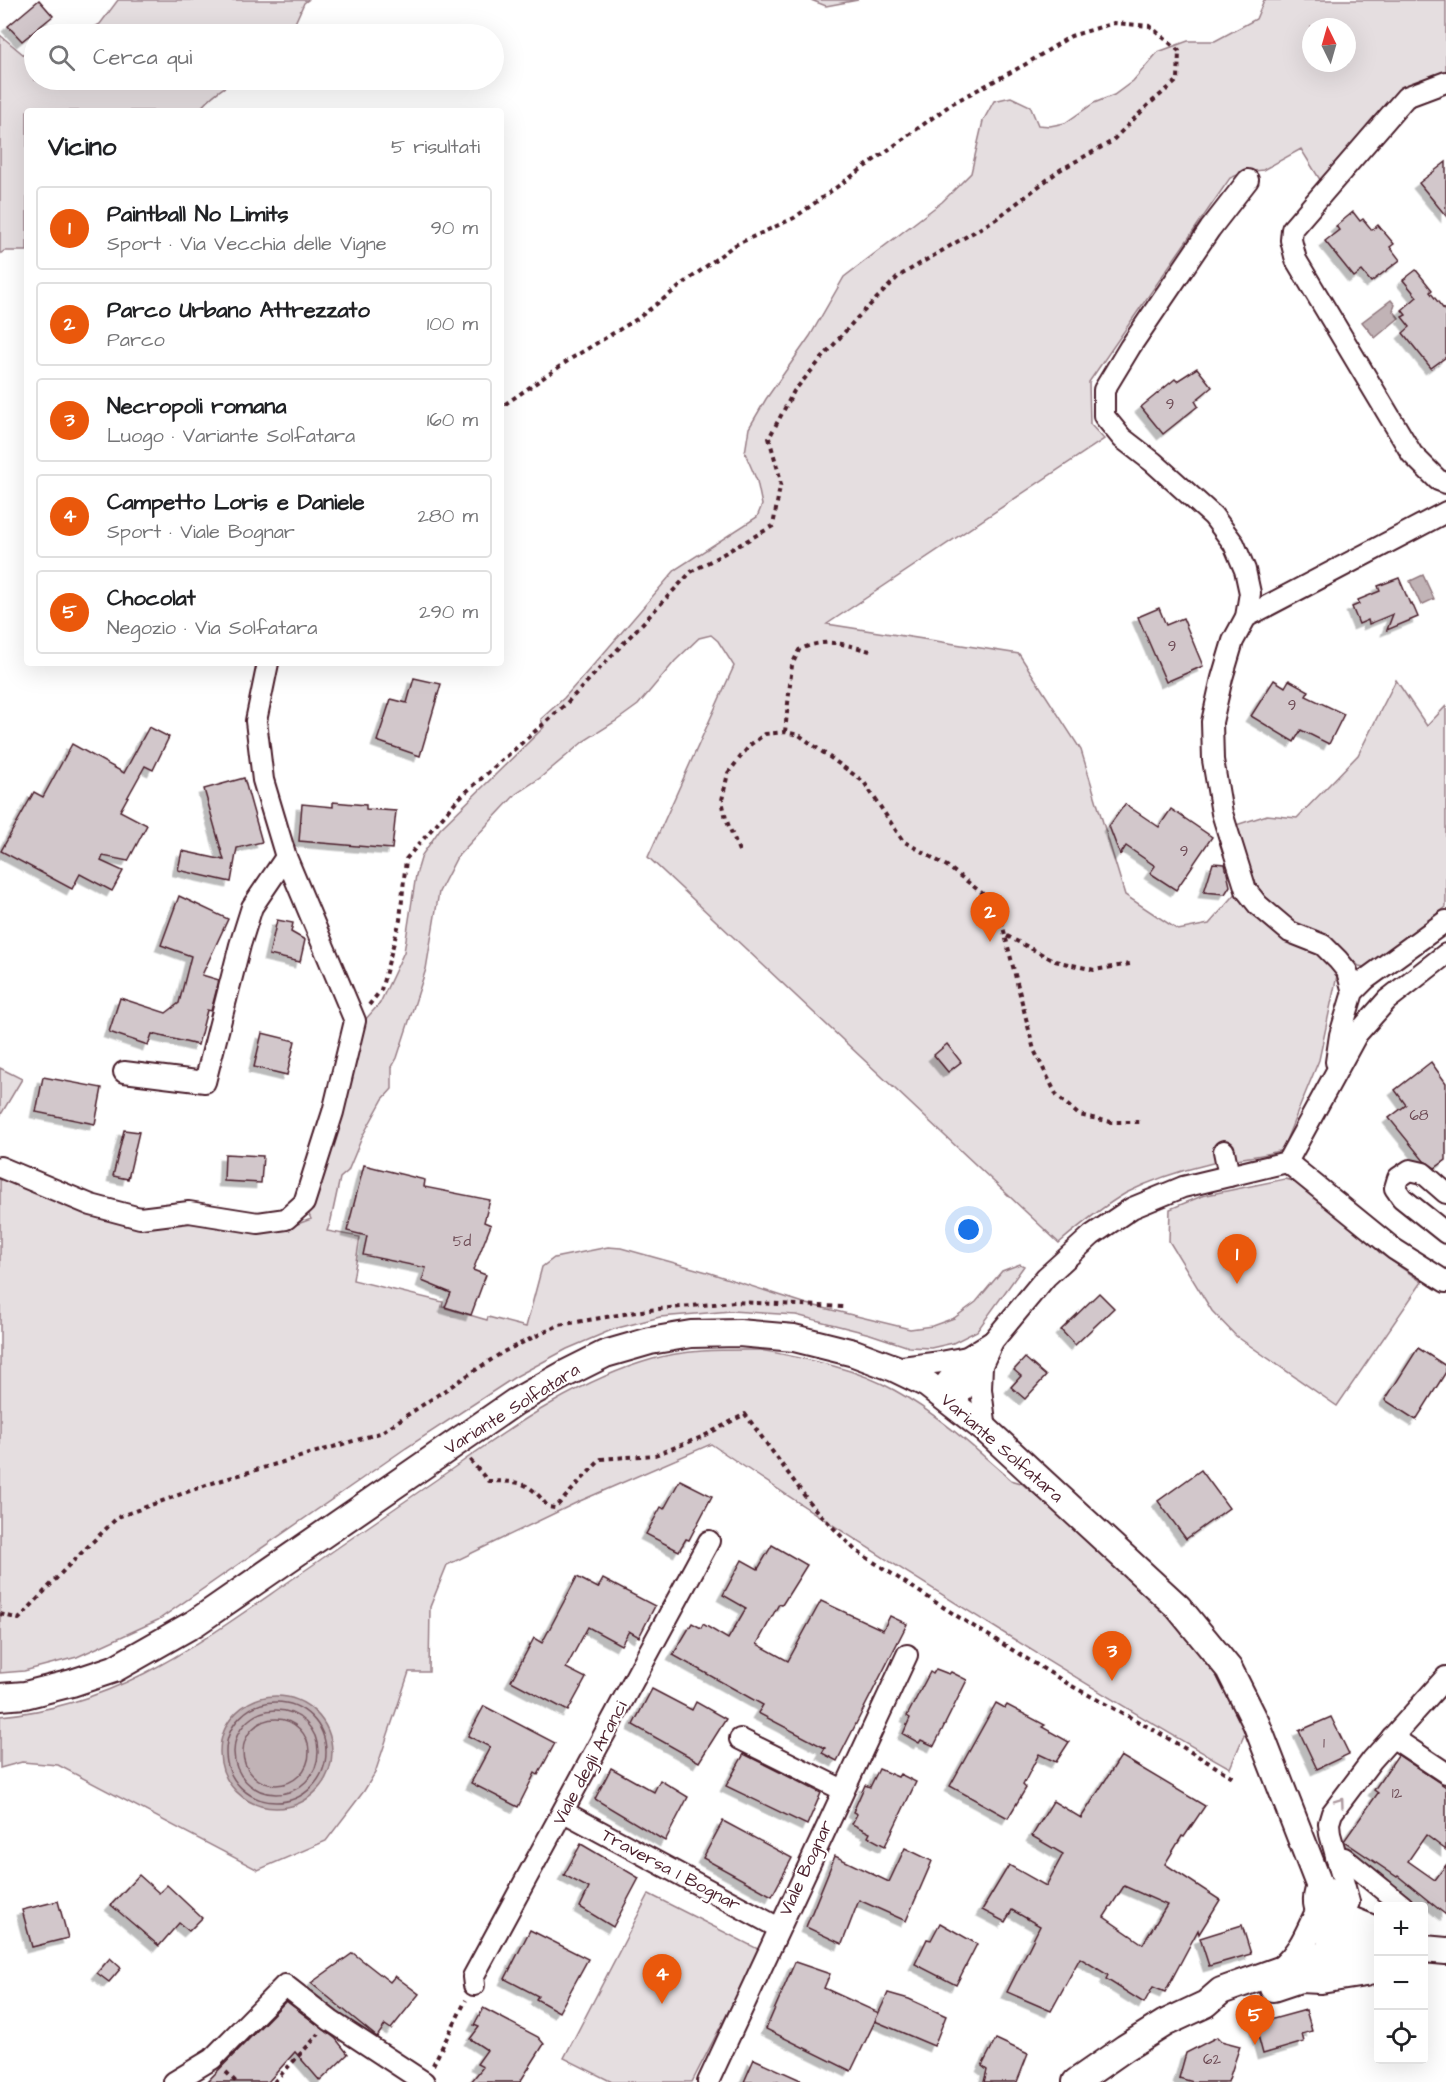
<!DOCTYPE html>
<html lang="it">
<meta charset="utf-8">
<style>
:root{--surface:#fff;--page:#f6f6f6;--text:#202124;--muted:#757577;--line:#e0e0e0;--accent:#ea580c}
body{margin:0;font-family:"Architects Daughter",sans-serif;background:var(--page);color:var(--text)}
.controls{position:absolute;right:18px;bottom:18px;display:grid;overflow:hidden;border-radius:6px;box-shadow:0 6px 24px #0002}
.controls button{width:54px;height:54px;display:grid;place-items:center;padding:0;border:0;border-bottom:2px solid var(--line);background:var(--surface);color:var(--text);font:30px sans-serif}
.compass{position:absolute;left:1302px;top:18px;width:54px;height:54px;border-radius:50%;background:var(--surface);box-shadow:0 6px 24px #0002;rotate:355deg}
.you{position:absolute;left:969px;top:1230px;width:21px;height:21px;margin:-15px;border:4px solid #fff;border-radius:50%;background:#1a73e8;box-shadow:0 0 0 9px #1a73e833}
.badge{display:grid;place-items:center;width:39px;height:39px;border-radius:50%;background:var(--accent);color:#fff;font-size:20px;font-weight:700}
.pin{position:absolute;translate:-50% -50px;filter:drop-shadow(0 2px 3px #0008)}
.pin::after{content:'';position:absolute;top:32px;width:21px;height:18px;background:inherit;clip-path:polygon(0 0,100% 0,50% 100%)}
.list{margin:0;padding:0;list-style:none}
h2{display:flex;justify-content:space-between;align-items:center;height:78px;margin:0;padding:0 24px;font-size:26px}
h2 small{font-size:20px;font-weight:400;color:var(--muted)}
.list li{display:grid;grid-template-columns:39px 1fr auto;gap:18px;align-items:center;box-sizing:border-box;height:84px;margin:0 12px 12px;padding:0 12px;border:2px solid var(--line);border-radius:6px}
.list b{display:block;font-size:22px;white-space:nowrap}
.list p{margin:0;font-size:20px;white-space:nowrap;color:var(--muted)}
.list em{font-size:20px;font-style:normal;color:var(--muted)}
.icon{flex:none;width:33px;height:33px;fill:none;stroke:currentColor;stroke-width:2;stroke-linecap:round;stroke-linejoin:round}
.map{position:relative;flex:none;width:1446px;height:2082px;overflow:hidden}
.search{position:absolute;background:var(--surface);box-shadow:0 6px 24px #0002;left:24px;top:24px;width:480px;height:66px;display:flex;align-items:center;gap:15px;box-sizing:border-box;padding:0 21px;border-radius:33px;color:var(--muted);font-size:22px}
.panel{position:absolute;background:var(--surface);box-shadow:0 6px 24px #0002;left:24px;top:108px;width:480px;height:558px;border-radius:6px}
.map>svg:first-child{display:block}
</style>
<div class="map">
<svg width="1446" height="2082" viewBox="0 0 1446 2082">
<defs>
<filter id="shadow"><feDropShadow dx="-5.5" dy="5.5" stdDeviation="0" flood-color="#0004"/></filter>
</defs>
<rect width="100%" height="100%" fill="#fff"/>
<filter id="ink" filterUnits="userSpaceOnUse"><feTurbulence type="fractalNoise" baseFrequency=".0167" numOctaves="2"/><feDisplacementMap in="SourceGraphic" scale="12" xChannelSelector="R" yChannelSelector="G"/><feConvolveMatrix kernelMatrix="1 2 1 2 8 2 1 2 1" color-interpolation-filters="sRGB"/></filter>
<g filter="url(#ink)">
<g fill="#e5dee0" stroke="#987e86" stroke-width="1.5" fill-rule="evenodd">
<polygon points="118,0 308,0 304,3 290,34 82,34 100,24"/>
<polygon points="811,0 858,0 826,6"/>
<path d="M1264 0H1446V77L1408 87 1322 183 1301 149 1263 170 1245 172 1230 178 1089 382 1090 424 1104 439 827 624 1019 654 1081 750 1125 895 1178 930 1209 924 1239 890 1249 909 1272 930 1308 949 1330 958 1338 971 1319 1060 1282 1150C1257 1158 1231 1158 1205 1165 1179 1171 1150 1181 1126 1193 1102 1207 1080 1225 1059 1243L648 857 734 666 718 641 711 635 699 638 675 661 638 705 616 721 584 741 540 778 516 794 457 857 439 892 426 969 397 1058 392 1067V1089L383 1099 363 1135 348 1171 340 1178 331 1220 327 1231 360 1237 353 1280 443 1302 442 1307 487 1320 488 1317 526 1327 542 1267 554 1258 608 1247 621 1248 707 1272 807 1304 910 1329 932 1326 954 1318 976 1302 1002 1271 1020 1264 1024 1266 977 1331 953 1343 931 1348 909 1347 870 1334 796 1315 731 1311 660 1317 614 1329 567 1349 515 1377 406 1448 158 1620 77 1657 24 1671 0 1673V1173L179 1220 287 1228 311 1219 307 1210 364 1021 380 1003 404 952 416 875 422 855 440 829 544 727 541 719 564 698 603 654 676 569 757 517 762 505 757 481 745 453 749 428 766 399 810 336 844 277 942 202 971 173 983 121 994 101 1011 97 1030 106 1038 125 1050 126 1065 123 1094 103 1114 95 1133 81 1158 52 1188 41H1215L1256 19ZM1311 27H1347V63H1311Z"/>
<path d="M0 35 24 55 34 53V80H239C223 86 209 98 198 111H27V251H4L0 254Z"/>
<polygon points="1396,680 1427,726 1446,706 1446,907 1369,968 1359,966 1333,942 1295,924 1253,892 1230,827 1267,815 1297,818 1358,755"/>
<polygon points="0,1068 22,1079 0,1116"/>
<polygon points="1285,1179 1294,1181 1354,1226 1380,1253 1422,1282 1337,1406 1236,1336 1212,1311 1169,1241 1170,1209 1202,1196"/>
<path d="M761 1350C806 1359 853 1367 894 1390 935 1412 976 1449 1011 1480L1021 1483C1089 1539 1159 1596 1213 1667 1226 1685 1236 1706 1248 1726L1230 1768C1154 1726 1080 1680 1007 1635 907 1573 808 1511 711 1444L580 1501 447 1565 430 1607 429 1672H409L375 1773 364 1791 326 1841 258 1870 58 1765 22 1762 0 1768V1716C117 1706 198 1644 291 1580 347 1541 403 1503 459 1464 518 1422 582 1379 653 1359 687 1349 726 1350 761 1350Z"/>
<polygon points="649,1894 760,1950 692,2082 612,2082 564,2058"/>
</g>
<g fill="#c1b3b6" stroke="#91787e" stroke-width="1.5">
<polygon points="1391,300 1395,305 1393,310 1399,318 1375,338 1362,322"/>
<polygon points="1423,575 1434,599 1421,605 1410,581"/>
<circle cx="276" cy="1752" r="56"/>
</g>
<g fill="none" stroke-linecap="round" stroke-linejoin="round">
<g stroke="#7a5a63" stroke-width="1.5">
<circle cx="276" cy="1752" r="50"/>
<circle cx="276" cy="1752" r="42"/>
<circle cx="276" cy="1752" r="33"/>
</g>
</g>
<g fill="#d2c7cb" stroke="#4a1f2b" stroke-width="1.5" fill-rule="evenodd" filter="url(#shadow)">
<polygon points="39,0 53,16 22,41 8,26"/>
<polygon points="1446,162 1446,216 1419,183"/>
<polygon points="1353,212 1360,221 1363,219 1372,230 1378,225 1394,244 1390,247 1400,260 1371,282 1362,271 1354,277 1325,241 1339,230 1336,226"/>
<polygon points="1416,270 1432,290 1430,292 1446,312 1446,357 1431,368 1403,333 1410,327 1402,317 1406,315 1402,310 1417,297 1403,280"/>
<polygon points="1197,368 1212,387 1195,401 1198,406 1163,434 1141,407 1175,379 1177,381"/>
<polygon points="1399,578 1410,604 1412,603 1418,617 1387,630 1393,614 1369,624 1368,620 1359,624 1352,607 1359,604 1358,600 1380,591 1378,586"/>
<polygon points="1159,608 1166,625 1183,618 1203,666 1166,682 1138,617"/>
<polygon points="414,678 441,684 420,756 377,741 391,699 407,703"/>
<polygon points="1274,680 1285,687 1289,680 1309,691 1306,696 1344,714 1329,744 1301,730 1294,742 1251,716"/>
<polygon points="149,727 169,737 153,770 145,766 120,811 147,825 128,861 103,856 101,861 123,871 112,891 80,874 72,889 1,851 34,792 43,797 72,744 124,773"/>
<polygon points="244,778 262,842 237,848 231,882 178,870 182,851 224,860 204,789"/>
<polygon points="333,802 366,805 366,809 396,811 392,849 299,841 302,804 333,807"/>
<polygon points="1125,804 1159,827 1171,809 1212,837 1176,890 1150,873 1155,866 1126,846 1120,855 1109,826"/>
<polygon points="1213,863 1225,864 1230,886 1225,894 1204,892"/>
<polygon points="179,896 228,919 202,975 219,980 211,1011 207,1010 198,1045 152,1034 148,1045 109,1032 120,998 166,1013 179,1003 191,956 161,945"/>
<polygon points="277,920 293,923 291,932 305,940 300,962 269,955"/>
<polygon points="262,1033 295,1041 287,1075 254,1067"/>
<polygon points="947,1044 961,1062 948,1072 934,1055"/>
<polygon points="1431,1062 1446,1083 1446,1160 1435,1168 1424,1161 1389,1118 1406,1105 1395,1090"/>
<polygon points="43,1077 102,1088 95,1124 36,1112"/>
<polygon points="124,1130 139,1132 128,1179 113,1176"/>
<polygon points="225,1154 263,1156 261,1183 224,1181"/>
<polygon points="364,1165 425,1180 424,1187 490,1200 484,1222 491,1225 473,1270 486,1275 471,1315 445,1307 451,1293 422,1281 426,1268 363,1255 367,1236 347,1231"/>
<polygon points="1099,1293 1114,1308 1075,1345 1061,1330"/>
<polygon points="1418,1348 1446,1366 1446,1372 1416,1420 1385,1400"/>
<polygon points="1025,1358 1046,1376 1025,1399 1011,1387 1021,1376 1014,1370"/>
<polygon points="1201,1470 1229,1508 1186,1539 1158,1501"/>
<polygon points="680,1480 712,1496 689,1540 686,1539 679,1551 646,1534 661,1507 664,1509"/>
<polygon points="772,1545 807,1565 782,1605 779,1604 757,1644 788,1661 821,1601 883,1630 890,1616 907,1624 837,1761 822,1753 825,1748 758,1713 763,1705 673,1655 692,1623 701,1628 703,1624 728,1639 746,1608 723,1595 742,1560 758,1569"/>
<polygon points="577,1577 598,1588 603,1579 655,1606 639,1637 629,1631 621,1645 588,1627 566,1668 586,1678 568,1711 511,1681 534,1638 542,1643"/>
<polygon points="936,1669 949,1674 951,1672 967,1680 934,1746 921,1740 919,1743 903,1734 910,1718 907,1716 930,1672 933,1674"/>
<polygon points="652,1689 692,1710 696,1702 726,1719 699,1762 633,1725"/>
<polygon points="996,1703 1005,1708 1007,1705 1045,1725 1042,1727 1069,1742 1056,1762 1039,1754 1023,1785 1026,1788 1008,1818 950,1786"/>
<polygon points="484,1706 555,1743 538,1775 535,1773 518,1807 471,1783 490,1747 468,1736"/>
<polygon points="1331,1717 1349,1754 1317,1769 1299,1731"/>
<polygon points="744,1754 821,1793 807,1825 726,1786"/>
<polygon points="1398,1755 1446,1787 1446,1850 1426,1835 1408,1861 1435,1880 1446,1865 1446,1915 1398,1876 1397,1877 1344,1841 1378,1793 1374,1790"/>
<path d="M1121 1756 1205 1806 1184 1837 1182 1836 1165 1864 1220 1900 1199 1934 1198 1930 1165 1992 1153 1987 1144 2003 1106 1979 1108 1975 1080 1958 1051 2011 1007 1992 1040 1926 1012 1910 1005 1922 982 1910 1009 1865 1046 1886 1063 1854 1032 1836 1053 1801 1081 1818ZM1124 1886 1167 1905 1143 1944 1104 1917Z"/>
<polygon points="611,1768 654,1792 660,1780 688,1797 665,1841 595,1799"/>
<polygon points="879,1769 898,1777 900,1774 916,1782 885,1846 868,1837 870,1833 852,1824 857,1814 853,1812 865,1785 870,1787"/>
<polygon points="723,1821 792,1858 772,1896 703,1858"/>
<polygon points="581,1844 639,1878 613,1927 580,1907 589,1888 564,1875"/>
<polygon points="905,1848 932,1861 906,1921 859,1900 842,1944 806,1927 835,1856 889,1882"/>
<polygon points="139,1875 159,1893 167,1885 202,1918 189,1931 179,1923 159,1946 111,1905"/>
<polygon points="58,1901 68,1938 32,1947 22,1910"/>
<polygon points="940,1923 977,1944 956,1985 915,1964 927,1939 931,1940"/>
<polygon points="1242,1925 1251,1954 1209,1966 1200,1938"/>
<polygon points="530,1930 588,1959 559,2012 536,1999 538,1996 505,1979"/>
<polygon points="353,1953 390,1982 395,1976 419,1994 391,2029 385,2025 377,2037 311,1983"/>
<polygon points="110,1958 121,1968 109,1982 97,1973"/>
<polygon points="795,1962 830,1974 824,1988 879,2013 851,2071 766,2029"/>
<polygon points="888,1993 909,1999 946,2016 934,2046 875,2021"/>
<polygon points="286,2001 336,2039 348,2054 320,2081 295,2052 268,2082 207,2082"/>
<polygon points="483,2008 538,2037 544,2044 520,2082 471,2082 483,2067 477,2064 487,2050 470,2039 479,2027 474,2025"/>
<polygon points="1306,2010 1312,2031 1302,2034 1304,2042 1263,2054 1255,2024"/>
<polygon points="1217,2037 1221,2041 1240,2046 1228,2082 1193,2082 1179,2078 1186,2053"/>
<polygon points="996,2039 1028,2054 1017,2082 984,2082 987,2070 982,2066"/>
<polygon points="754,2059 805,2082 744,2082"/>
</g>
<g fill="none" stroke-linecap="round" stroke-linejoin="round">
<g stroke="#4a1f2b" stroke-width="24">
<g id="minor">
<polyline points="1446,82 1406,97 1292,229 1291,240 1296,260 1412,454 1438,480 1446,483"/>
<polyline points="1248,180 1210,229 1130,347 1104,390 1104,416 1122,438 1153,462 1213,516 1234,544 1245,570 1250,593 1246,617 1233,641 1222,678 1212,722 1213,760 1222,813 1246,890 1258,905 1290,932 1323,945 1338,960 1347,971 1353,992"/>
<polyline points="1246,617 1446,512"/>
<polyline points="1336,1062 1340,1035 1353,992 1366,979 1446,921"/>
<polyline points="124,1072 205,1082 240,945 252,907 286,857"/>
<polyline points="1224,1151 1229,1176"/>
<polyline points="1287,1162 1357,1034 1387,1000 1446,954"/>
<polyline points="0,1167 91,1205 140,1218 189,1212 258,1223 286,1219 304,1203 333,1112 355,1021 286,857 263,780 256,721 268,663"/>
<polyline points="1446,1193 1423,1173 1410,1170 1398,1178 1395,1188 1402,1198 1446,1233"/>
<polyline points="894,1368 941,1362 967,1357 993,1341"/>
<polyline points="938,1392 967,1357"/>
<polyline points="954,1403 982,1365"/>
<polyline points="986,1430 981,1389 982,1365 993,1341 1046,1277 1092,1235 1132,1208 1183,1187 1287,1162 1394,1249 1446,1282"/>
<polyline points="1392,1737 1446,1773"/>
<polyline points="740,1739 843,1790"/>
<polyline points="564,1812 779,1928"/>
<polyline points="1336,1857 1344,1858 1403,1906"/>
<polyline points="1343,1917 1349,1902 1330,1834 1329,1823 1332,1813 1372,1760 1446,1677"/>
<polyline points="474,1985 473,1977 709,1541"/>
<polyline points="174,2082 212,2059 285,1985 331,2021 424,2082"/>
<polyline points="708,2082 907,1655"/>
</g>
</g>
<g stroke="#4a1f2b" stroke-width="30">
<g id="major">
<polyline points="0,1697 25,1695 72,1683 114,1669 195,1623 515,1402 565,1374 605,1354 650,1341 691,1334 739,1333 794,1338 854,1353 894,1368 927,1384 986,1430 1178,1607 1229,1669 1256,1723 1320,1887"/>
<path d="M1320 1887C1339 1898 1343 1919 1347 1940L1332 1962"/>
<path d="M1320 1887C1313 1904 1319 1909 1325 1924 1332 1941 1331 1944 1347 1957"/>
<polyline points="1343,1917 1378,1931"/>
<polyline points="1424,1949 1446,1951"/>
<path d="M1284 1968C1303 1950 1307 1936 1318 1914"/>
<polyline points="1273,1988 1300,1979 1321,1980 1365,1973 1378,1969"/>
<polyline points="1076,2082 1125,2048 1165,2023 1206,2004 1221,1991 1316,1957 1340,1952 1378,1948"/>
</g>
</g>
<g stroke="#4a1f2b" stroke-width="4" stroke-dasharray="4.5 4.5" stroke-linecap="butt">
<path d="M785 732 792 665 799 650C825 637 843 644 870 651"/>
<polyline points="739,851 726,819 722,800 728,773 750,745 765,734 785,732 799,735 864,782 903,841 947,866 982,893 1002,923 1034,1050 1057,1096 1079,1115 1111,1122 1143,1122"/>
<polyline points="1007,936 1055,961 1094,970 1130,964"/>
<polyline points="369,1005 381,990 400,920 406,859 457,800 566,704 691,572 773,526 781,481 769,438 794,391 855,320 899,276 996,219 1060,170 1111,142 1148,105 1178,80 1179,51 1150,26 1114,23 1071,36 1026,64 953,103 794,218 733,246 637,319 572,358 501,407"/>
<path d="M470 1460 488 1481C520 1482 528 1480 548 1507L555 1508 601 1459 655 1455 702 1437 745 1414 812 1506 855 1550 960 1618 1070 1685 1154 1730 1236 1779"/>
<polyline points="0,1614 19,1619 65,1569 118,1517 209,1484 380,1433 503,1352 559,1325 648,1310 735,1302 843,1307"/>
<polyline points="433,2065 466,2000"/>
<polyline points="226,2072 236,2082"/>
<polyline points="274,2082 319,2034"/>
</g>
<use href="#minor" stroke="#fff" stroke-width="20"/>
<use href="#major" stroke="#fff" stroke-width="26"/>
</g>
<defs><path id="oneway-chevron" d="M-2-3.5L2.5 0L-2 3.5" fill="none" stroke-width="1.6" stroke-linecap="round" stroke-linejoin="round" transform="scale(1.5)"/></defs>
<use stroke="#ae9aa0" href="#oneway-chevron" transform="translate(1340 1802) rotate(-54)"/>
</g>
<g text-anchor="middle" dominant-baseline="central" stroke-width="4.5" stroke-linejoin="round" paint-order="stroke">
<g font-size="15" fill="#6c4953">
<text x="1170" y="404">9</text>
<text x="1172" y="646">9</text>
<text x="1292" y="705">9</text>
<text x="1184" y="851">9</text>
<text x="1419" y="1115">68</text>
<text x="462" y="1241">5d</text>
<text x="1324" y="1743">1</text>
<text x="1397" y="1793">12</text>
<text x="1212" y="2059">62</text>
</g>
<g font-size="18" fill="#4a1f2b" stroke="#fff">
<text transform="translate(512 1409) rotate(-32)">Variante Solfatara</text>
<text transform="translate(1002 1448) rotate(41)">Variante Solfatara</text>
<text transform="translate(590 1763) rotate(-62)">Viale degli Aranci</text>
<text transform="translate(806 1868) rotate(-65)">Viale Bognar</text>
<text transform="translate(671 1870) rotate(28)">Traversa 1 Bognar</text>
</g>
</g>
</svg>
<div class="controls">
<button>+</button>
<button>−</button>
<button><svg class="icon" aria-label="locate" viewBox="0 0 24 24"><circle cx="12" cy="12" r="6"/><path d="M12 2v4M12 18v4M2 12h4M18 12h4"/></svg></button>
</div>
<svg class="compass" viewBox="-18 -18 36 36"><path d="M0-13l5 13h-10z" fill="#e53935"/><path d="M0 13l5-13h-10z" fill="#757577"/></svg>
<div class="you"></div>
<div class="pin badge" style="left:1237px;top:1284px">1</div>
<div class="pin badge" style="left:990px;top:942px">2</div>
<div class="pin badge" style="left:1112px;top:1681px">3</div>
<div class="pin badge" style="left:662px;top:2004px">4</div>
<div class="pin badge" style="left:1255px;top:2045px">5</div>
<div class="search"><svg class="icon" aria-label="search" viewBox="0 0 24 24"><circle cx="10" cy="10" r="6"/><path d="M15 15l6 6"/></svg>Cerca qui</div>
<section class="panel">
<h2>Vicino<small>5 risultati</small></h2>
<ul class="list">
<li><span class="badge">1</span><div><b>Paintball No Limits</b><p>Sport · Via Vecchia delle Vigne</p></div><em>90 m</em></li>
<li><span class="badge">2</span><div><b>Parco Urbano Attrezzato</b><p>Parco</p></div><em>100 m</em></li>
<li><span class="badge">3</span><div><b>Necropoli romana</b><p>Luogo · Variante Solfatara</p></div><em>160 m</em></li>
<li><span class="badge">4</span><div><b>Campetto Loris e Daniele</b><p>Sport · Viale Bognar</p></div><em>280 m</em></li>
<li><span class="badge">5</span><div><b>Chocolat</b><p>Negozio · Via Solfatara</p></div><em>290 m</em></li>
</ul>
</section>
</div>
